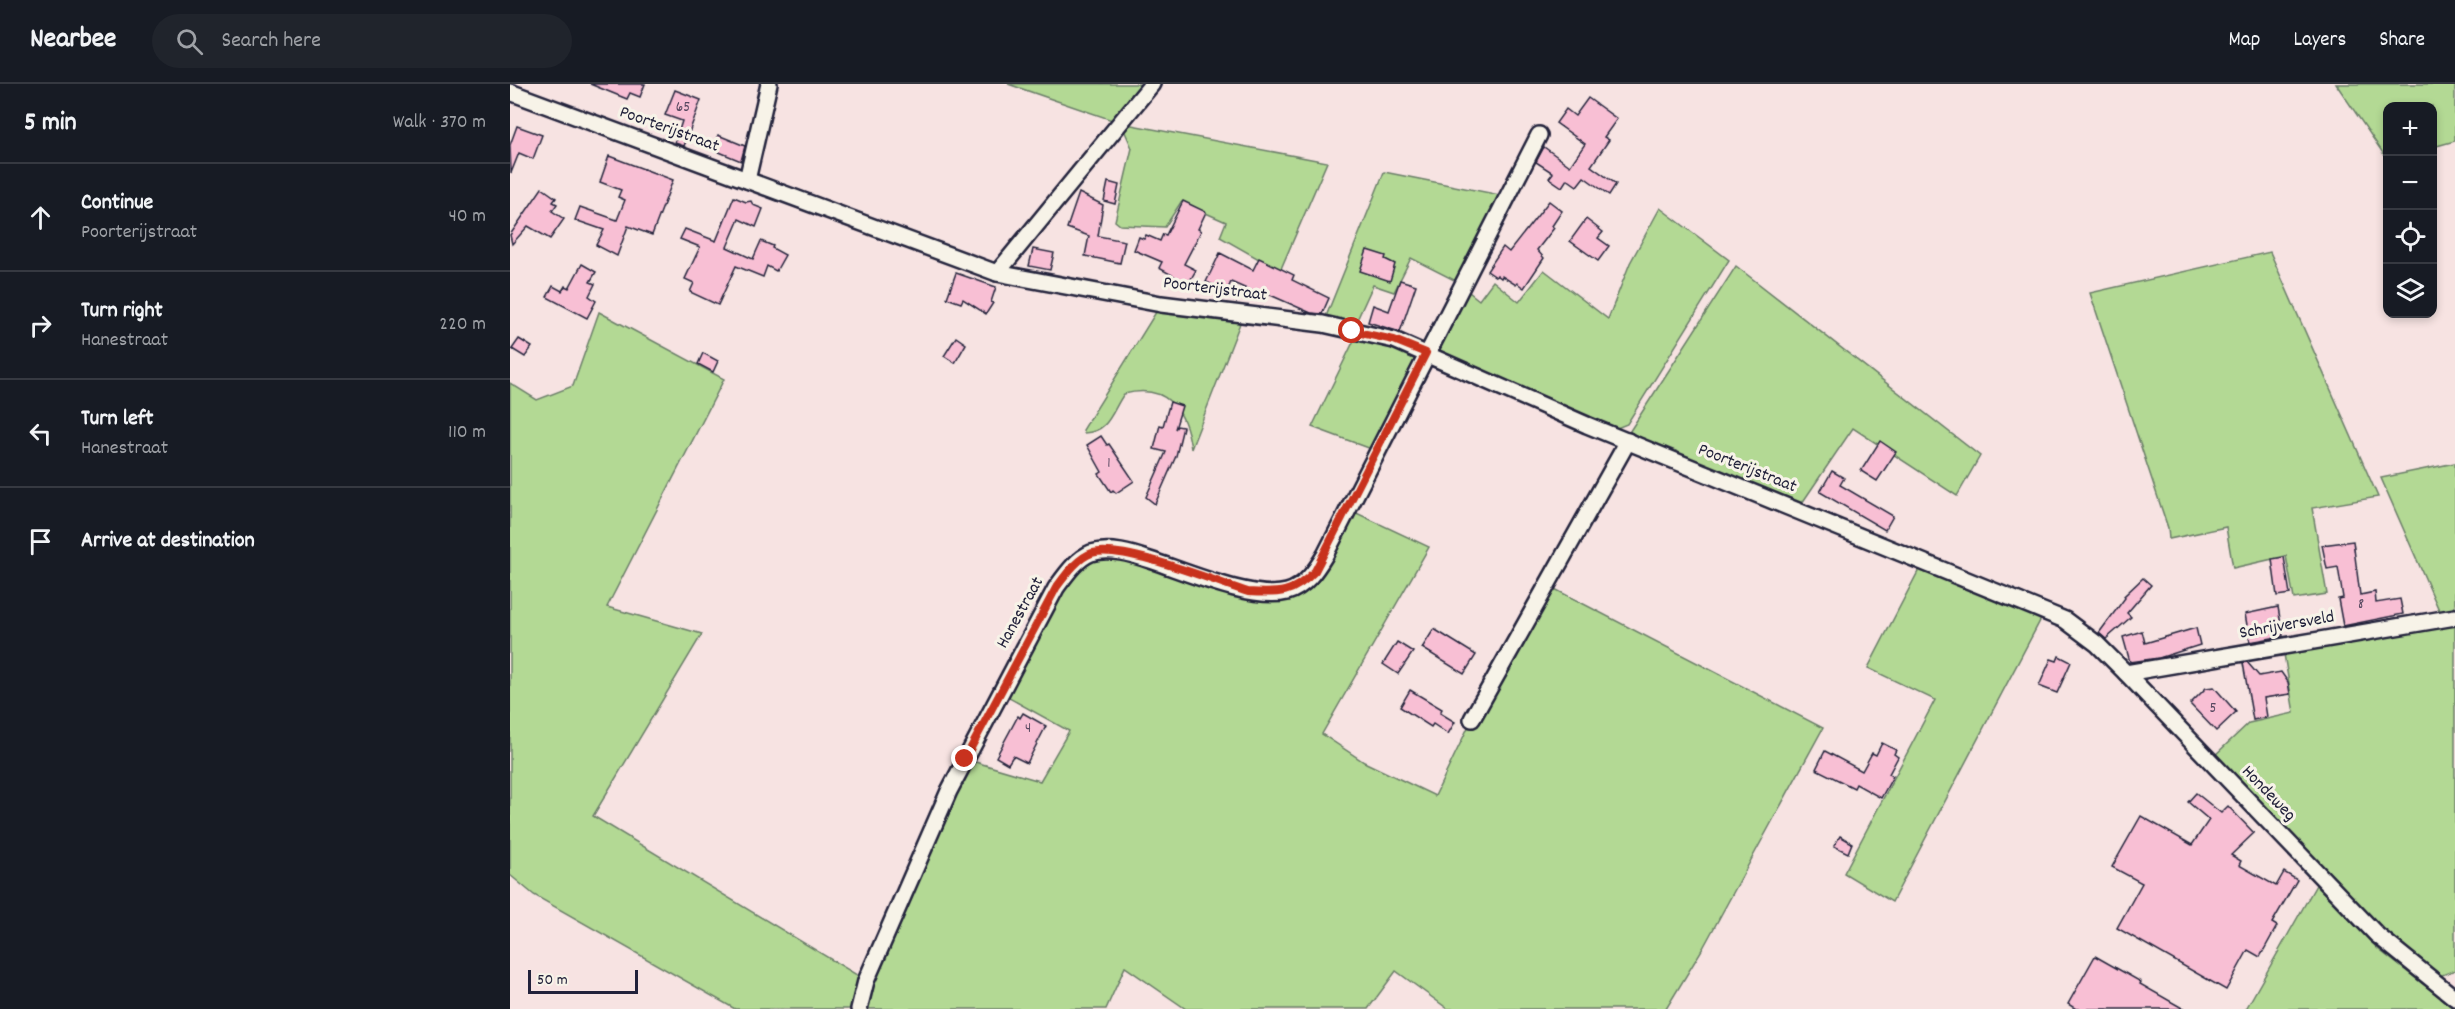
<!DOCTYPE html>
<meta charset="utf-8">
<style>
:root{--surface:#171b24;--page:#20242c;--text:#f1f3f6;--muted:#9ea1a6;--line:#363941}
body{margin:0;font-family:Dekko,sans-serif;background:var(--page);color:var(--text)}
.controls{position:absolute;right:18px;top:18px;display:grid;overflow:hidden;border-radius:12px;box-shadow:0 3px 9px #0003}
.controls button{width:54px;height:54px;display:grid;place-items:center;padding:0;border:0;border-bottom:2px solid var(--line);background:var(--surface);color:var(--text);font:30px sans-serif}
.scale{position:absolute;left:18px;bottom:15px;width:110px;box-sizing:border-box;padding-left:6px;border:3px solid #22223b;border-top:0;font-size:16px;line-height:21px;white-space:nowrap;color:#22223b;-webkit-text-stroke:4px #f7f3e8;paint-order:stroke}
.stop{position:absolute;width:18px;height:18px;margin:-14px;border:4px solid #c8321e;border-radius:50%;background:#fff}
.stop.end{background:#c8321e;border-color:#fff;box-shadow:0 2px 6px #0008}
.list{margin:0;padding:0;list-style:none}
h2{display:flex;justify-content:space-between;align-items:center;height:78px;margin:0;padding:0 24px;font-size:26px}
h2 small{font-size:20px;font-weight:400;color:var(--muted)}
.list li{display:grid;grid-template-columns:39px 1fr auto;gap:18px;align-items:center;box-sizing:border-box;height:108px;padding:0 24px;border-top:2px solid var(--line)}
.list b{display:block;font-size:22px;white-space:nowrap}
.list p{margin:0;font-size:20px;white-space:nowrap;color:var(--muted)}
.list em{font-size:20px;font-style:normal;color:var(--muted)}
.icon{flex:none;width:33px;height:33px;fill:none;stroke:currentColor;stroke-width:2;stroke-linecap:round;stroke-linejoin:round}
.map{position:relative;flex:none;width:1945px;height:925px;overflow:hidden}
header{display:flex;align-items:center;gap:36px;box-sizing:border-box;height:84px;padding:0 30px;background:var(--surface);border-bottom:2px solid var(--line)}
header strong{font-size:28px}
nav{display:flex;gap:33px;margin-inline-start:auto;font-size:21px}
.search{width:420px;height:54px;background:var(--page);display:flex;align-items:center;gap:15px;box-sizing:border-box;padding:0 21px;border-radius:33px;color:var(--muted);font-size:22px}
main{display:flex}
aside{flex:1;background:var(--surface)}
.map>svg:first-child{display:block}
</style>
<header>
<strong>Nearbee</strong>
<div class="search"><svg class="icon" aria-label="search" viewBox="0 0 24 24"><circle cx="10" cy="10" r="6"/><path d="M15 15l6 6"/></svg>Search here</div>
<nav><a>Map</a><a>Layers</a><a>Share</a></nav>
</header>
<main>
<aside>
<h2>5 min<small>Walk · 370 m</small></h2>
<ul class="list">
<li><svg class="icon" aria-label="ahead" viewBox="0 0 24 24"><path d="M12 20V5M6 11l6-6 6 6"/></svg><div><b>Continue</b><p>Poorterijstraat</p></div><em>40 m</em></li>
<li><svg class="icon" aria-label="right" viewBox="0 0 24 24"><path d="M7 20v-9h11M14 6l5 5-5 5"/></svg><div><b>Turn right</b><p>Hanestraat</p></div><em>220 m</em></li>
<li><svg class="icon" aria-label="left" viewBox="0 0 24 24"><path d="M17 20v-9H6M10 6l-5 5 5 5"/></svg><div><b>Turn left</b><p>Hanestraat</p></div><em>110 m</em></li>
<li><svg class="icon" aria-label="arrive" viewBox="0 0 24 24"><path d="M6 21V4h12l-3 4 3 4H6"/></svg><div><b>Arrive at destination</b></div></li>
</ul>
</aside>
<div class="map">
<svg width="1945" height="925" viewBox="0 0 1945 925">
<rect width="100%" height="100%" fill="#f7e3e2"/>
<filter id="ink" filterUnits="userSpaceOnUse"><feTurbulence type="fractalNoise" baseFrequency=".0167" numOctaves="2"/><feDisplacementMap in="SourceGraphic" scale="12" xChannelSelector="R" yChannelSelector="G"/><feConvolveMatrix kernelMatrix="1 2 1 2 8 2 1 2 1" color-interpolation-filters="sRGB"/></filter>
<g filter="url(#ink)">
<g fill="#b3d994" stroke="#6a7e68" stroke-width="1.5">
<polygon points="498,0 642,0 611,39 817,78 770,187 710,153 716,138 671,118 655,143 610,141 605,137 622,64 611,39"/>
<polygon points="1826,0 1945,0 1945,57 1923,63 1922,22 1878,22 1877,75"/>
<polygon points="874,88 995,112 952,194 946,197 901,174 884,208 863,201 842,247 813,240"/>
<polygon points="1150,124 1219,176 1117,340 1107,344 1096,342 934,272 929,266 927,260 955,205 969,216 983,197 1009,218 1034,186 1098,235 1120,179"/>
<polygon points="1760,168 1868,413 1802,424 1817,510 1784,515 1776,472 1723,484 1716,443 1659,455 1658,444 1580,209"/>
<polygon points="1226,182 1470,372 1447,412 1343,344 1290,422 1118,350"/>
<path d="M651 220 734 229 681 365C676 326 657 299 614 310 602 326 600 348 574 349L573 346Z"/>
<polygon points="89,228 214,295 97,523 192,550 83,732 355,896 455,675 530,697 559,647 490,609 556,490 595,467 738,508 794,498 838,425 919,463 812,650 854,678 925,712 962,635 1037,501 1313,644 1193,864 1156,925 938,925 886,887 858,925 676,925 615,883 596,925 225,925 24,811 0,791 0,299 27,316 63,302"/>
<polygon points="848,248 916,269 867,367 802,343"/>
<polygon points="1945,379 1945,529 1934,531 1929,526 1871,394"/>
<polygon points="1411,482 1532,533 1382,818 1334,789 1425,616 1358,584"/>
<polygon points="1945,540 1945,886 1930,892 1889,864 1702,674 1739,639 1784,629 1774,570"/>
<polygon points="1806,801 1868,865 1945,925 1736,925"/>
</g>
<g fill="#f8bfd4" stroke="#22223b" stroke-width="1.5">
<polygon points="80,0 135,0 130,13 120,9 117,15"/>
<polygon points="165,6 191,16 174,62 165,59 172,37 155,31"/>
<polygon points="1078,14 1107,35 1094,53 1099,56 1081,82 1106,100 1099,111 1074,93 1067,102 1057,95 1052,103 1039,94 1043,89 1026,78 1034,63 1060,82 1075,60 1046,39 1056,25 1065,32"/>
<polygon points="7,42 32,51 23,75 9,69 1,89 0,61"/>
<polygon points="208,51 235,62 231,77 202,65"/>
<polygon points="99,72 163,96 142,151 118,142 107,172 86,161 94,146 65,136 70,123 107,136 115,116 108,113 111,106 90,98"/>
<polygon points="598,98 609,101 605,120 594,117"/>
<polygon points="32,104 46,114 43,118 47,120 42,127 54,135 40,155 18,142 2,160 0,151"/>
<polygon points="569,109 593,121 588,152 615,157 610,179 575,172 579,152 557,144"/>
<polygon points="224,113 236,118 241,117 243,121 253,125 246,143 229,135 217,163 243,175 251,157 263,162 262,164 275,171 266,187 257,182 253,193 226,182 208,221 180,208 184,199 175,195 190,163 170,155 175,145 206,157"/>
<polygon points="673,117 696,128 688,145 691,147 674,180 686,186 678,200 649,184 652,178 624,166 629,153 634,155 636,151 650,157 653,150 656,151"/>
<polygon points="1039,117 1052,127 1042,142 1044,144 1027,166 1034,174 1014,204 1007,199 1006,201 992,192 991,194 987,191 986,193 977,187 993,163 999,168"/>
<polygon points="1076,135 1093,148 1088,154 1099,162 1088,177 1060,157"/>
<polygon points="523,165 544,169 540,186 519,182"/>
<polygon points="857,166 876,172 875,175 885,180 880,197 850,187"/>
<polygon points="710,169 743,186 749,174 784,191 782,196 819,214 812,230 801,229 758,210 756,213 748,210 721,198 717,207 696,198"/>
<polygon points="72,180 86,188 80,198 85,200 79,212 86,217 77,234 37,213 43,202 52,207 55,202 59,204"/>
<polygon points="446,189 486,203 481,218 483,219 476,230 453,215 451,219 437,214"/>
<polygon points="890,196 906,201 890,248 858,238 863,221 879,227"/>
<polygon points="446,253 456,260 445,279 434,272"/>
<polygon points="9,255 22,263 15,273 2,265"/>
<polygon points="193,269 208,277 203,288 188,280"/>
<polygon points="660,318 672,322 665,345 667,342 673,343 666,372 645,420 636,413 656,368 644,365 650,341 653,342"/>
<polygon points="591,352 597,361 599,360 624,397 606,409 603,406 601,408 589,390 592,388 577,361"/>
<polygon points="1370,357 1386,368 1367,397 1351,387"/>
<polygon points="1322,387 1334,394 1330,401 1383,432 1375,446 1310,408"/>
<polygon points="1843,457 1850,511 1865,508 1866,519 1890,515 1893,530 1833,542 1828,515 1833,514 1828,483 1817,485 1812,461"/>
<polygon points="1774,473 1780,510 1767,512 1762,475"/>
<polygon points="1633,494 1641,501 1617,529 1621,533 1596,555 1589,549 1615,514 1614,512"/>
<polygon points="1768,523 1773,552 1740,558 1735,530"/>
<polygon points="1686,544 1690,561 1649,574 1620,578 1613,553 1632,547 1635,559"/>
<polygon points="924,545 966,571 954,590 912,564"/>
<polygon points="887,558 903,568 888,590 873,580"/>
<polygon points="1549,572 1561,578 1547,609 1529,602 1541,575 1547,577"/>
<polygon points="1737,578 1749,592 1771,588 1778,598 1780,610 1754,614 1757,633 1743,636 1733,579"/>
<polygon points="1704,603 1726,628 1706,647 1680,620 1696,604"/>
<polygon points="900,606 932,625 930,629 945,638 938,650 923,640 921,643 890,623"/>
<polygon points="513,629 536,642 517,679 503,672 498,680 486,673 508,632 510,634"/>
<polygon points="1372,659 1386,666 1384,670 1388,673 1379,690 1383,692 1371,714 1346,700 1344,704 1306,685 1315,667 1352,687 1362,669 1366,671"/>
<polygon points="1686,709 1711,729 1718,722 1744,749 1721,771 1731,777 1729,781 1766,802 1774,788 1787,796 1762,839 1767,842 1750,873 1738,866 1716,906 1607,844 1632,799 1602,783 1631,732 1682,761 1699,736 1678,718"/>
<polygon points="1330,752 1342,759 1338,769 1324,762"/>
<polygon points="1585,872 1631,898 1630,900 1674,925 1566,925 1558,920"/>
</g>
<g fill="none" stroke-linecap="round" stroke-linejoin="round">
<g stroke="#22223b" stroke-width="20">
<g id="minor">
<polyline points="0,8 487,189 651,220 813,240 884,256 1077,341 1555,536 1587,560 1616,589 1867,851 1945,914"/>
<polyline points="237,96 259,0"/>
<polyline points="487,189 642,0"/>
<polyline points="1616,589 1945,533"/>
<polyline points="962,635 1118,357"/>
<path d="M349 925 356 897 439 707 546 504C555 492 566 475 581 469 600 463 622 470 640 476 674 487 743 517 777 508 795 503 806 486 815 471L1029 51"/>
</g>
</g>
<use href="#minor" stroke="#f7f3e8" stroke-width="15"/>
</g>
</g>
<g fill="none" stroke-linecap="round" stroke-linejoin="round" filter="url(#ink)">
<path stroke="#c8321e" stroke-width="8" d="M455 675 546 504C555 492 567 474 582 469 613 460 704 497 738 508 769 510 783 510 805 487L916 269 884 256 842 247"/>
</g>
<g text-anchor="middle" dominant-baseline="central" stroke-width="6" stroke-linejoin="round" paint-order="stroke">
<g font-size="15" fill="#584961">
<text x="173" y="24">65</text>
<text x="599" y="380">1</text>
<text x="1851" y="521">8</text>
<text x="1703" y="625">5</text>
<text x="518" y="645">4</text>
</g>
<g font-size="18" fill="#22223b" stroke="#f7f3e8">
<text transform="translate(159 46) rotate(20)">Poorterijstraat</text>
<text transform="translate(705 206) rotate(7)">Poorterijstraat</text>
<text transform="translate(1237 385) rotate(22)">Poorterijstraat</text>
<text transform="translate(511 529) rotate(-61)">Hanestraat</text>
<text transform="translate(1777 542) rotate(-10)">Schrijversveld</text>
<text transform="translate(1758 710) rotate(46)">Hondeweg</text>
</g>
</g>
</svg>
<div class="controls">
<button>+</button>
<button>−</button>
<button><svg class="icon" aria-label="locate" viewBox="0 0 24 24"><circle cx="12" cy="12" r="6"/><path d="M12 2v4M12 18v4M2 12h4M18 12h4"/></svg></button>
<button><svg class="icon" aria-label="layers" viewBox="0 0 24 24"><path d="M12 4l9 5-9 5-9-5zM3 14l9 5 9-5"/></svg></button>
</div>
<div class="scale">50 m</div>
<div class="stop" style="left:842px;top:247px"></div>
<div class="stop end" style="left:455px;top:675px"></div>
</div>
</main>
